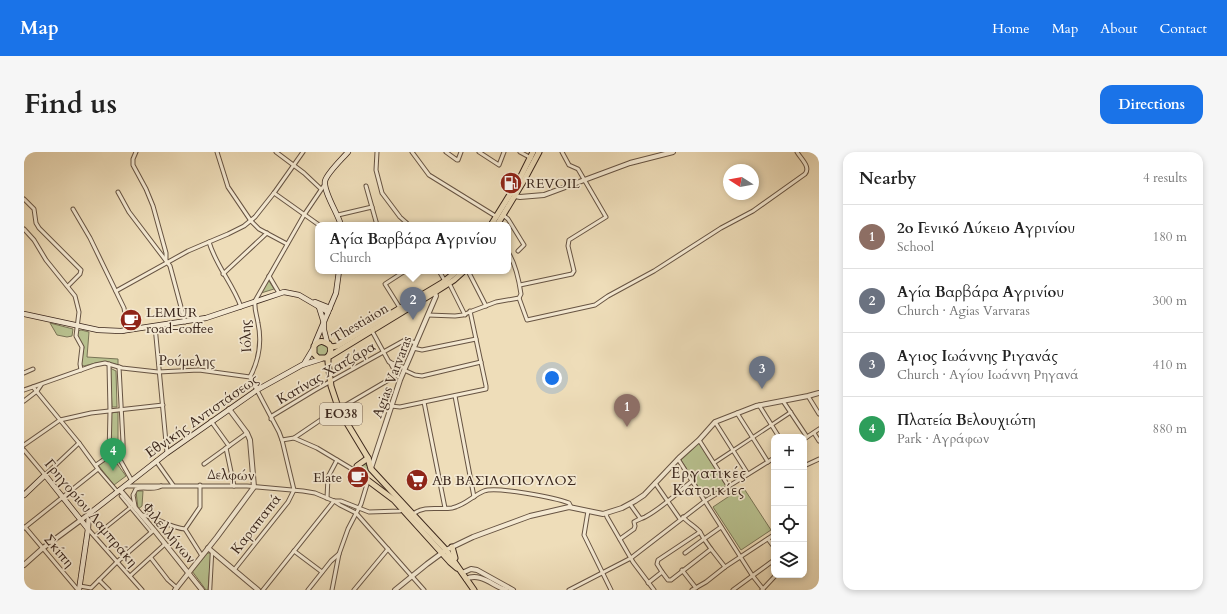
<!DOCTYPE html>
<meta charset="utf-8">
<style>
:root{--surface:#fff;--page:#f6f6f6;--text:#222;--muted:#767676;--line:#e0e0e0;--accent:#1a73e8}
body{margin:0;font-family:Cardo,serif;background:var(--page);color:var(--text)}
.controls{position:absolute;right:12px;bottom:12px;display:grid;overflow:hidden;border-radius:8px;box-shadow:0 2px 6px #0003}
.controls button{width:36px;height:36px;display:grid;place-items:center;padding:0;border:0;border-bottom:1px solid var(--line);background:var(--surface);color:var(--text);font:20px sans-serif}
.compass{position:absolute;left:699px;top:12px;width:36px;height:36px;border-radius:50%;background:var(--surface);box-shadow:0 2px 6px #0003;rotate:281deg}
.you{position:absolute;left:528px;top:226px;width:14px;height:14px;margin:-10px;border:3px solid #fff;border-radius:50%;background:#1a73e8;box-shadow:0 0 0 6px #1a73e833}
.badge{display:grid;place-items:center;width:26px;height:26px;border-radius:50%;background:var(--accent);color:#fff;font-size:13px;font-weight:700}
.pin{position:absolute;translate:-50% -33px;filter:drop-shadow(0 1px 2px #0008)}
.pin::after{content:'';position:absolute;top:21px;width:14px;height:12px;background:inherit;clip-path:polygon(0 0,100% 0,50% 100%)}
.popup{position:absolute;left:291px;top:70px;width:196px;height:52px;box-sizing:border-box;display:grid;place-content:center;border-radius:8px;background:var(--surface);filter:drop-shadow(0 1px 3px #0005);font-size:13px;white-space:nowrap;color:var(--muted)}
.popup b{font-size:15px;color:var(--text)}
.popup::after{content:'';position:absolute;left:50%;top:100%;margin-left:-8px;border:8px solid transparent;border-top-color:var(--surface)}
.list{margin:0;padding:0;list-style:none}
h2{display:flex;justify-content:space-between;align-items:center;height:52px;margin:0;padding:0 16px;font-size:17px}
h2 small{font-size:13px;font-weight:400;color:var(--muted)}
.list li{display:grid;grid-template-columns:26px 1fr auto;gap:12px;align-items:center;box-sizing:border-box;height:64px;padding:0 16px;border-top:1px solid var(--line)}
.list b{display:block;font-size:15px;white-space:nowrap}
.list p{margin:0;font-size:13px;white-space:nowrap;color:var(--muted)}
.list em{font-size:13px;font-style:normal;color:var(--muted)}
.icon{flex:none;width:22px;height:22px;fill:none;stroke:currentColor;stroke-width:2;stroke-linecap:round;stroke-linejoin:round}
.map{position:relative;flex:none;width:795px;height:438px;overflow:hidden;border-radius:12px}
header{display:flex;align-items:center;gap:24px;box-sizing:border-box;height:56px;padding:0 20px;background:var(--accent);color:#fff}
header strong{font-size:19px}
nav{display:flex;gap:22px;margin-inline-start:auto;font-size:14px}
.intro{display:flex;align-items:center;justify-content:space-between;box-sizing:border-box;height:96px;padding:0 24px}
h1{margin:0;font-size:28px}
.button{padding:10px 18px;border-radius:12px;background:var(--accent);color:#fff;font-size:14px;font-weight:700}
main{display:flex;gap:24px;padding:0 24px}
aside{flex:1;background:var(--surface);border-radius:12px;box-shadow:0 2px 6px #0003}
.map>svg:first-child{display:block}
</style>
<header>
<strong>Map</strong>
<nav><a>Home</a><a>Map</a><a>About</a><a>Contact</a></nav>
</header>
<div class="intro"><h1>Find us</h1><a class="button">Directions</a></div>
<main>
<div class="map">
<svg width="795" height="438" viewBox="0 0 795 438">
<rect width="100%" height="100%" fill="#eeddb9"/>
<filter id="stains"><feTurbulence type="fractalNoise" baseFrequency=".005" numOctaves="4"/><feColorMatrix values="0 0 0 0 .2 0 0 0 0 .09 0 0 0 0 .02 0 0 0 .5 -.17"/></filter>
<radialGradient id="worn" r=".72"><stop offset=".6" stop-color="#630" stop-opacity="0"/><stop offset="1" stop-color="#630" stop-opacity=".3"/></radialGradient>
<g fill="#b8c18f" stroke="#797456">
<polygon points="244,129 245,129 250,137 237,141"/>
<polygon points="26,171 49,177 48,184 43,185 33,183"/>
<path d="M57 178 65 180 63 205 94 207V213C81 209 74 210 60 214L57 213 60 195 53 185 54 179Z"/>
<polygon points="298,190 305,196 303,203 294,205 290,196"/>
<polygon points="86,216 92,219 93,255 88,255"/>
<polygon points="94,260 94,299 92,302 89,303 86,299 87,261"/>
<polygon points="675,291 702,334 682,347 657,308"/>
<polygon points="81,308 91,309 102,324 90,333 74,313"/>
<circle cx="340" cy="317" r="4.5"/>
<polygon points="719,335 747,378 717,398 689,355"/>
<polygon points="112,339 119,339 118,354 114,357"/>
<polygon points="183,401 187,401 184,438 182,438 168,419"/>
</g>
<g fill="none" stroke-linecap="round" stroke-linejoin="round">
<g stroke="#675443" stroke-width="4.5">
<g id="pedestrian">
<polyline points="690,311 767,260"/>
<polyline points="74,317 93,339"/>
<polyline points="97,344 127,380"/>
<polyline points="71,384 107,355"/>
<polyline points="186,438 188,401"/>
</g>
</g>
<g stroke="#675443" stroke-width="5">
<g id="minor">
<polyline points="112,0 109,7 109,13 122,37 129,54 142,101 142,108"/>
<polyline points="193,0 204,35 227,69 235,77 263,92"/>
<polyline points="252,0 280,21 297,37"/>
<polyline points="353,0 352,18 358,41 376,65 385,73"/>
<polyline points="388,0 405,23 473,65"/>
<polyline points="422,0 433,8 434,8 437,0"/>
<polyline points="455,0 475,13 480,0"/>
<polyline points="496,0 507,6"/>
<polyline points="0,1 2,0"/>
<polyline points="342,34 353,73"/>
<polyline points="94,40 105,60 146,114 161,170"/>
<polyline points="250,41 295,73"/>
<polyline points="0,47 10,57 12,71 15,76 57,118 56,122 44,134"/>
<polyline points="49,57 66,86 100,156 102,167 100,179"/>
<polyline points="314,63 348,55"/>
<polyline points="479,63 484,67 500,93 494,99"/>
<polyline points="0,77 10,88 22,108 51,144 55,160 52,184 58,195 56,212 57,218"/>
<polyline points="415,119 421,129"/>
<polyline points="444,119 462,154"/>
<polyline points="199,122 243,81"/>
<polyline points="245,124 255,141"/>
<polyline points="425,131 441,163"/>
<polyline points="496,133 548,122 550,119 544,94 545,88 582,65 554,17 545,13 538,0"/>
<polyline points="92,139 164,99 185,90"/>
<path d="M495 146 503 168 571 153 584 144 630 119 697 76 729 59 781 22C787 15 777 7 773 0"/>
<path d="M217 155C209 132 192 114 185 90L204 82 220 74 231 65 250 41 279 0"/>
<polyline points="376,156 361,132 381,119"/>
<path d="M404 163 431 164 439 163 448 159 472 150 495 146 497 142C495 128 492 113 484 100"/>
<polyline points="131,174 143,301"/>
<polyline points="348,179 365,210 381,216"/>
<polyline points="389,196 398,198 452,187"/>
<polyline points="366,210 374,225"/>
<polyline points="380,218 391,223 398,224 457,210"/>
<polyline points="0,221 9,217"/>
<path d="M226 225C235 208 238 190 234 171 233 164 230 157 231 149L280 63 301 32"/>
<polyline points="0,238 71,213 81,211 98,216 134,220 175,218 226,225"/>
<polyline points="431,244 450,345"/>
<polyline points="784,244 795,262"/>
<polyline points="0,249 13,239 17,233"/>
<polyline points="759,249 783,285"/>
<polyline points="400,250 421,356"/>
<polyline points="735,253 755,285"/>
<polyline points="367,254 376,255 462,237 462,234 446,159"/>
<polyline points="713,261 744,310"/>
<polyline points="247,267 248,264 291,238 381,188 392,191"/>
<polyline points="187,269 205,294"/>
<polyline points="691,270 724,322"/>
<polyline points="790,281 795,289"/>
<polyline points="270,286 293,296 328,317 333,319"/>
<polyline points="780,287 795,277"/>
<polyline points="258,288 270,286 298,267 373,223"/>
<polyline points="675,288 705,335"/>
<polyline points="0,293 36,268 67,261 139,253"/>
<polyline points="202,296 210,334"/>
<polyline points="0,298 21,323 55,291"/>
<polyline points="85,304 86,259 85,212"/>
<polyline points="95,306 99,300 99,290 95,215"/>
<polyline points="654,307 728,423 739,437"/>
<polyline points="132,309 149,333"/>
<polyline points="180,312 223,281"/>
<polyline points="72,313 85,304 95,306 108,329"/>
<polyline points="780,314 795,307"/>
<polyline points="631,331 656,367"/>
<polyline points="176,333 176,355 161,377 178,404"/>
<polyline points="102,334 223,334 279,339 291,341 310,349 316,353 332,361 400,438"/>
<polyline points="303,346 304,325 313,308"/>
<polyline points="310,349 317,349 345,360 376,359 380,357"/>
<polyline points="606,352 616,366"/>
<path d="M111 354 109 343 112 337C120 334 130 339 137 334"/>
<polyline points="564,359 560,383 587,438"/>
<path d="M389 362C401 353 414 358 428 356 442 353 448 344 460 339 472 334 532 346 545 351L547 355"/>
<polyline points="582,362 583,365 609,410 630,438"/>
<path d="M118 363C130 364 146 376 161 377"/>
<path d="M659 365C664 371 671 374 676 380"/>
<polyline points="1,375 54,438"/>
<polyline points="0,376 74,317 55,291 9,235"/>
<polyline points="64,377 118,438"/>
<path d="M596 387 610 377 611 374 610 370C615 367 617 367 621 365 638 356 653 341 668 329"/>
<polyline points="744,387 750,395"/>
<polyline points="270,399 298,420"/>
<polyline points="661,401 680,387 687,397"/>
<polyline points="127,406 144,428 153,436"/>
<polyline points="210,418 264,350 270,338 258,288 255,280 226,225"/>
<polyline points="658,418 672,436"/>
<polyline points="638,420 644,428 647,428 687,397 701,415"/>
<polyline points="106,424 141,392"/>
<polyline points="75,428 85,438"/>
<polyline points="624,431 638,420 633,412 634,408 676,380 680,387 697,375"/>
<polyline points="56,434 67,436 93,410 130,378"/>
<polyline points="239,438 310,349"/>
<polyline points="284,438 307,409 315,402"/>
<polyline points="308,438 315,402 324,377 337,352 344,329"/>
<polyline points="330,438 364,397"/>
<polyline points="545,438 607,406 681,349 750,306"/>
<polyline points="668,438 682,430 701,415 748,384"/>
<polyline points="709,438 750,408"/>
<polyline points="738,438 752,423"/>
</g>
</g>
<g stroke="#675443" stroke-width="6">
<g id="tertiary">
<polyline points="491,44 496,45 520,43 606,11 649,0"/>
<polyline points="347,316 376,228 412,144 410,138"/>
<polyline points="96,338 130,378 178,438"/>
<polyline points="184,396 234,438"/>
<polyline points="0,413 19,396 65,362"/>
<polyline points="438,421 447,417 453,418 489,438"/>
<path d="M442 427C456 420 469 434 482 438"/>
<polyline points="151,438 193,385 230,335 226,288 223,281 205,257"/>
<polyline points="371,438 403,412 422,398 449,385 506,364 545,355 579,362 598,356 611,349 620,343 655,306 675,288 691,270 732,254 784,244 795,241"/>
</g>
</g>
<g stroke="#3a261c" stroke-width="6">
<g id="secondary">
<path d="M317 73C314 62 299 39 301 29 303 21 318 7 324 0"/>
<polyline points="291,150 306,156"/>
<polyline points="295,155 300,171 300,178 303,190"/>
<polyline points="0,162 74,178 97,179 182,166 260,140 275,143 304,160"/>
<polyline points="291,191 312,141 315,119"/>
<polyline points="280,212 289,197"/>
<polyline points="0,343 21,323 64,377"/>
<polyline points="55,438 64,377 65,362 143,301 233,238 278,213 297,207"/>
</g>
</g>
<g stroke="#3a261c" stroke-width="7">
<g id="primary">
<polyline points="467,73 495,28 509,0"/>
<polyline points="473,73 499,30 515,0"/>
<path d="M305 192C308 198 307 203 302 206H294L290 202V194C296 186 301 190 308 195L313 194 418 131 433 119"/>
<polyline points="306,204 411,140 430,128 440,119"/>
<polyline points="304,205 304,210 307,234 315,258 344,306 347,317 422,398 450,438"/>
<polyline points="344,306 333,314 334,321 370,348 426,410 433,416"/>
<polyline points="428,395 431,406"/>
</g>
</g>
<use href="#pedestrian" stroke="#f4e9d2" stroke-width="2.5"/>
<use href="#minor" stroke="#f4e9d2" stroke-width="3"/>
<use href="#tertiary" stroke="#f4e9d2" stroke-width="4"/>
<use href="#secondary" stroke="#f4e9d2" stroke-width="4.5"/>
<use href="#primary" stroke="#eeddb9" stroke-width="5"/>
</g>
<defs>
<g id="fuel-disc" transform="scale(1.15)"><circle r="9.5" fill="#8f2418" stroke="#f4e9d2"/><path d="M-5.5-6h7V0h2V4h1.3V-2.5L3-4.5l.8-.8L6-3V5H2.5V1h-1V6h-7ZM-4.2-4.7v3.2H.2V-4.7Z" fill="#fff"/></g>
<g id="cafe-disc" transform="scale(1.15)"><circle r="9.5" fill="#8f2418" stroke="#f4e9d2"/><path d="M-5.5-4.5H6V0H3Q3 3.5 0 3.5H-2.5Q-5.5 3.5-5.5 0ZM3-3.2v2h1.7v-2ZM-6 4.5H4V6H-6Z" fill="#fff"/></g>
<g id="supermarket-disc" transform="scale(1.15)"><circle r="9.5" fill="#8f2418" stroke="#f4e9d2"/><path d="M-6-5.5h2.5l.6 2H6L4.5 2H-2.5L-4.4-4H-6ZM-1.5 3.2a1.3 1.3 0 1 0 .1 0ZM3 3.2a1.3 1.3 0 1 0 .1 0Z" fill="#fff"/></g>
</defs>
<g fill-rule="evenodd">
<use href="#fuel-disc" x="487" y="31"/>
<use href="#cafe-disc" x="107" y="168"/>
<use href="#cafe-disc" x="334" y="325"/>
<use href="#supermarket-disc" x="393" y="328"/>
</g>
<g text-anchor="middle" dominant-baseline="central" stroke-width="3.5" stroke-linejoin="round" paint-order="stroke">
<rect fill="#f4e9d2" stroke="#726053" stroke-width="1" x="296" y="251" width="42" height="22" rx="3"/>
<g font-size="13" font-weight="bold" fill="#3a261c">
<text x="317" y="262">ΕΟ38</text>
</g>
<g font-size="14" fill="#3a261c" stroke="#f4e9d2" text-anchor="start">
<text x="502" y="31">REVOIL</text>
<text x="122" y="160">LEMUR<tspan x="122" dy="16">road-coffee</tspan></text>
<text x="318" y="325" text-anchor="end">Elate</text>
<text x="408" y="328">ΑΒ ΒΑΣΙΛΟΠΟΥΛΟΣ</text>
</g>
<g font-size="14" fill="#3a261c" stroke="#f4e9d2">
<text transform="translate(336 171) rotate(-31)">Thestiaion</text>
<text transform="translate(222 184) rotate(-93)">Ιόλης</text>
<text transform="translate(163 209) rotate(1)">Ρούμελης</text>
<text transform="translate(302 221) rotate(-30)">Κατίνας Χατζάρα</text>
<text transform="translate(368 225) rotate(-69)">Agias Varvaras</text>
<text transform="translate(178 264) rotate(-35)">Εθνικής Αντιστάσεως</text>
<text transform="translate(207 323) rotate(2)">Δελφών</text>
<text transform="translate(67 361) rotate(50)">Γρηγορίου Λαμπράκη</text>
<text transform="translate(232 372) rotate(-52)">Καραπαπά</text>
<text transform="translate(145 381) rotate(50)">Φιλελλήνων</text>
<text transform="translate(35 399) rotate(50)">Σκίπη</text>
</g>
<g font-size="15" letter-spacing="1" fill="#3a261c" stroke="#f4e9d2">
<text x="685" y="321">Εργατικές<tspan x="685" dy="17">Κατοικίες</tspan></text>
</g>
</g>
<rect width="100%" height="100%" filter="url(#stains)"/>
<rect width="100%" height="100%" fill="url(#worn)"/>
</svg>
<div class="controls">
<button>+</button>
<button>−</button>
<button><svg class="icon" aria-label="locate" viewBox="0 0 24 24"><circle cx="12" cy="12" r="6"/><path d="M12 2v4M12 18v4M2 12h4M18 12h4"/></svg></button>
<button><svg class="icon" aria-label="layers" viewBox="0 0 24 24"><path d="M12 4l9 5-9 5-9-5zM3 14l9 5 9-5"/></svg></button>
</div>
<svg class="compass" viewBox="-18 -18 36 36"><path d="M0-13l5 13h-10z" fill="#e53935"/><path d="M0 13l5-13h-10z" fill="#767676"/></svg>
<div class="you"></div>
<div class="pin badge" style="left:603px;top:275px;background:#8d6e63">1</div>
<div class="pin badge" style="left:389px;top:168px;background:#6b7280">2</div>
<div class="popup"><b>Αγία Βαρβάρα Αγρινίου</b>Church</div>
<div class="pin badge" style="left:738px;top:237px;background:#6b7280">3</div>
<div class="pin badge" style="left:89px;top:319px;background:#2e9e5b">4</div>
</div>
<aside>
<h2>Nearby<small>4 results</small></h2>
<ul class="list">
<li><span class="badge" style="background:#8d6e63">1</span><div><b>2ο Γενικό Λύκειο Αγρινίου</b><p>School</p></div><em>180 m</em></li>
<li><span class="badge" style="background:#6b7280">2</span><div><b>Αγία Βαρβάρα Αγρινίου</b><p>Church · Agias Varvaras</p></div><em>300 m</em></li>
<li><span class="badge" style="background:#6b7280">3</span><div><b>Αγιος Ιωάννης Ριγανάς</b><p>Church · Αγίου Ιωάννη Ρηγανά</p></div><em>410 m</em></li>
<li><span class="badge" style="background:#2e9e5b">4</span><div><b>Πλατεία Βελουχιώτη</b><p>Park · Αγράφων</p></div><em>880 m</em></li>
</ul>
</aside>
</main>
